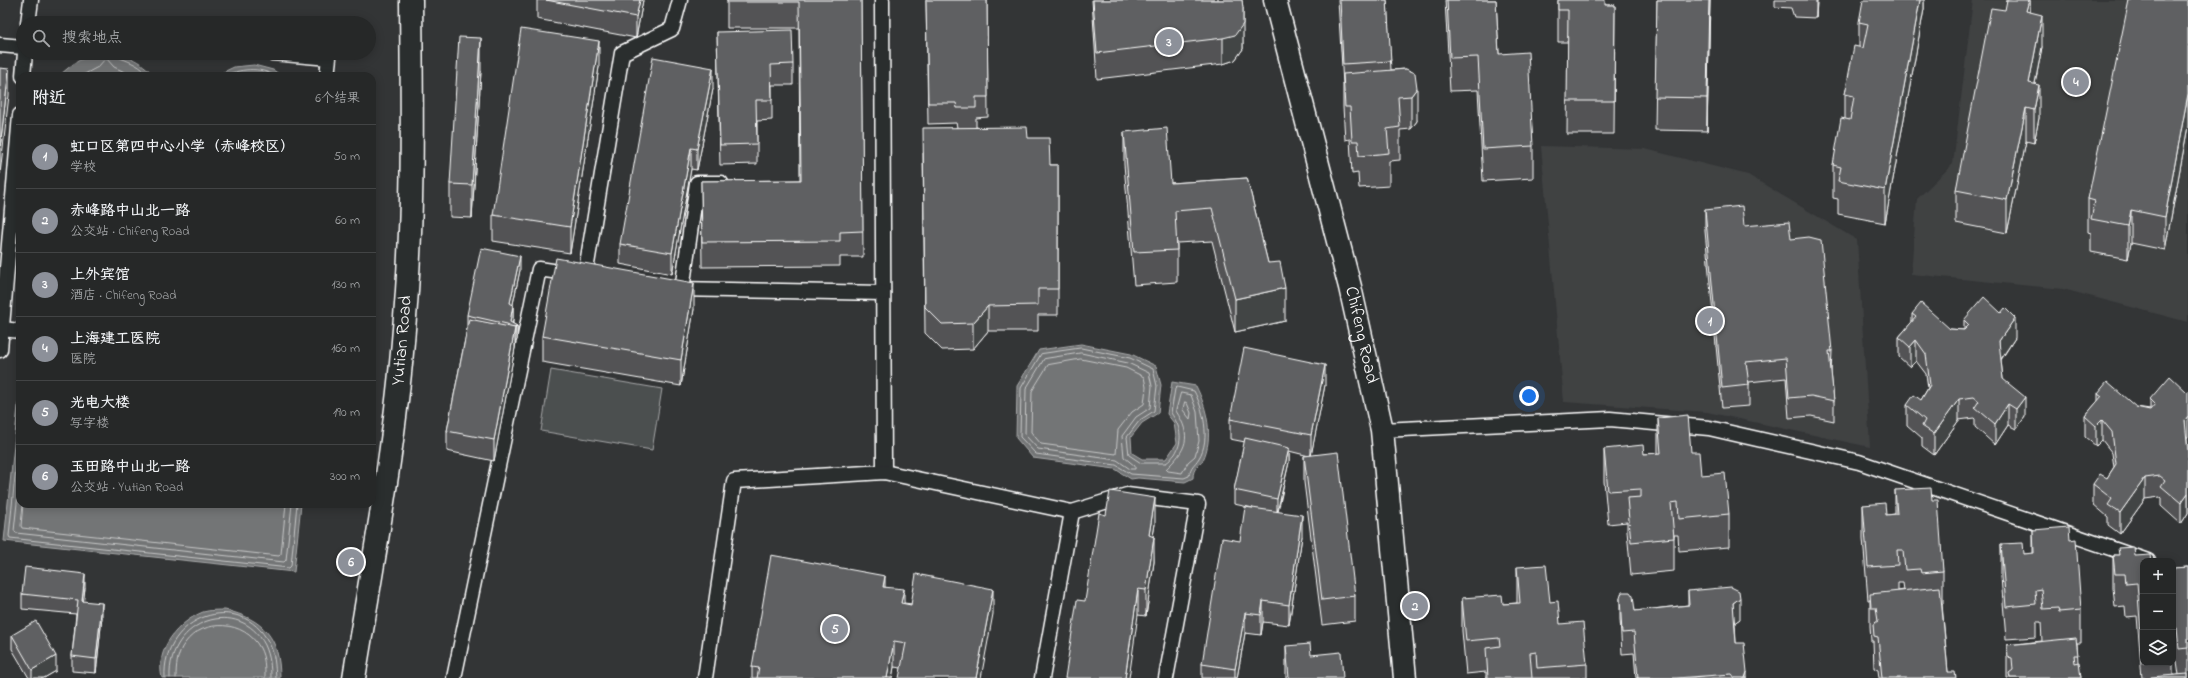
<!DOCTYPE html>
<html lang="zh">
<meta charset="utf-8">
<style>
:root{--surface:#262828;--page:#323434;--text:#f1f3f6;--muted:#a4a6a8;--line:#424445;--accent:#8c9099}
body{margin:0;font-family:"Indie Flower","LXGW WenKai TC",sans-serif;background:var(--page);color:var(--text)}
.controls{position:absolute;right:12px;bottom:12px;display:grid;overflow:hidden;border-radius:8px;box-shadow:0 2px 10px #0003}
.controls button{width:36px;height:36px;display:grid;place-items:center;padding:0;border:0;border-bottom:1px solid var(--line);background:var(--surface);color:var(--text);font:20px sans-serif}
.you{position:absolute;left:1529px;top:396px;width:14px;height:14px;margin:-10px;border:3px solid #fff;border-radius:50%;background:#1a73e8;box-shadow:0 0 0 6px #1a73e833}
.badge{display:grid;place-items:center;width:26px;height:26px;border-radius:50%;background:var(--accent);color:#fff;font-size:13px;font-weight:700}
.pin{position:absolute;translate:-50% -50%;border:2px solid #fff;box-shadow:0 1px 4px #0006}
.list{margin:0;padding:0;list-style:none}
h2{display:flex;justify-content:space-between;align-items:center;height:52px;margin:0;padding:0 16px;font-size:17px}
h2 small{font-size:13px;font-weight:400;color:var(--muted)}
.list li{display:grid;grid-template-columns:26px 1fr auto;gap:12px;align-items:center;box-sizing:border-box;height:64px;padding:0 16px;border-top:1px solid var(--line)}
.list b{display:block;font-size:15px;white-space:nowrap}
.list p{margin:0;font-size:13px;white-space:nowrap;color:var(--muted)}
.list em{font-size:13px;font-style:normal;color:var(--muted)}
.icon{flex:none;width:22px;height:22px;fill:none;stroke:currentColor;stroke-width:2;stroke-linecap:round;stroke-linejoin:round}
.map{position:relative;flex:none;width:2188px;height:678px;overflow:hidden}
.search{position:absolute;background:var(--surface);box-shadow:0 2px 10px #0003;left:16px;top:16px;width:360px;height:44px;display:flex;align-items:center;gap:10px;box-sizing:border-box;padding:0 14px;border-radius:22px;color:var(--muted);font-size:15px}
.panel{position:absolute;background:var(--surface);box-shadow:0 2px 10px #0003;left:16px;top:72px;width:360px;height:436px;border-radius:12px}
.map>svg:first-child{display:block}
</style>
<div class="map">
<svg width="2188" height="678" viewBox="0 0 2188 678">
<rect width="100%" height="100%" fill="#333536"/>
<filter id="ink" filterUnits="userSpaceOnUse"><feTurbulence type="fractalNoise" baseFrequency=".025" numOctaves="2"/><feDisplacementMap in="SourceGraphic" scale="8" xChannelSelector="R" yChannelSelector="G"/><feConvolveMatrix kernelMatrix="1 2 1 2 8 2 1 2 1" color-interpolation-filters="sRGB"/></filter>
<g filter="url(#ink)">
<g fill="#404243">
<polygon points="1973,0 2188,0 2188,322 2063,289 1911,274 1917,199 1953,164"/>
<polygon points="1541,146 1645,149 1748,175 1857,240 1870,447 1707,412 1564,402"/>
</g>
<polygon fill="#4c4f50" stroke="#a6a7a8" points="551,370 662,389 652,450 541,431"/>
<g fill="#737576" stroke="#abacad">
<path d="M104 53C124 53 141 60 154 76H59C73 63 84 55 104 53Z"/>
<polygon points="254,65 273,70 282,76 215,76 234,67"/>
<path d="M1081 344 1131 354 1156 366 1161 385 1158 413 1142 423 1131 437 1132 453 1142 459H1166L1177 443 1174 423 1167 414 1172 382 1196 386C1207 408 1214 437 1203 460 1199 467 1193 467 1193 478L1185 482 1138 478 1131 479 1115 469 1033 458 1016 438 1017 386 1039 350Z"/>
<polygon points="20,387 20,504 301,504 294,572 4,541"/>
<path d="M225 610C264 619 280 638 280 678H162C155 649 178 622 203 612 210 610 218 610 225 610Z"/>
</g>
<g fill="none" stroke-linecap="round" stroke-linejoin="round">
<g stroke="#c7c8c8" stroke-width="1">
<path d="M118 53 120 58C131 62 141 66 149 76"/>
<polyline points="81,76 98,67 106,58 114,67 133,76"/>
<path d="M224 76C239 69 260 66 275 76"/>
<path d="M1081 348 1130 358 1153 369 1157 386 1154 411 1140 420 1127 437 1129 455 1141 463H1166C1170 461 1172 457 1175 454 1184 439 1180 426 1171 413L1175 389 1177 387 1194 391C1203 408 1211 439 1199 458 1194 466 1191 465 1189 476L1184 478 1131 474 1116 465 1036 454 1020 437 1021 388 1041 354Z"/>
<polygon points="1081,353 1128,363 1149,373 1152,386 1150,408 1136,417 1122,436 1124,457 1135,466 1135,469 1130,469 1117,460 1038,449 1025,435 1026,389 1044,359"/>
<polygon points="1081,359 1126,368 1144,377 1146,387 1144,404 1132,412 1118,430 1116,454 1041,444 1031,432 1032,391 1048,365"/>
<path d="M1181 393 1191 395 1197 412 1199 441 1195 456 1188 462 1182 473 1168 471 1166 469C1186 450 1193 437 1176 411Z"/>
<polygon points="1185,402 1187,403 1191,413 1190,419 1183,410"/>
<polyline points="20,426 9,536 10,538 289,568 291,566 297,504"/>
<polyline points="20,475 14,531 16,533 284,562 286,560 292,504"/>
<polyline points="23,504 21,526 22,528 279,556 281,554 286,504"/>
<path d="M165 678C161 616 241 588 269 643 275 654 275 665 276 678"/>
<path d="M170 678C167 619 240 596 265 645 270 656 271 666 271 678"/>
<path d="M176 678C176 666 177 653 185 643 203 618 245 620 260 648 265 658 265 667 265 678"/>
</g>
<g stroke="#fff" stroke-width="17">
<g id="service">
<polyline points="882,0 884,472"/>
<polyline points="28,23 31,0"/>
<polyline points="0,45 23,47"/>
<polyline points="272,53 329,58 327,76"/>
<polyline points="23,76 25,53"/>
<polyline points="585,276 622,53 672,29 680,0"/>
<polyline points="676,289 883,293"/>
<polyline points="682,290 697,183 721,183"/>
<polyline points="2,329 20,331"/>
<polyline points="0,350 20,115"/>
<polyline points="1382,430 1610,419 1709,428 1859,462 2148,561"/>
<polyline points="1072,512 1127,495 1198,504 1166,678"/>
<polyline points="454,678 539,269 572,274"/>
<polyline points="705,678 734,481 884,472 1072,512 1042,678"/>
</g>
</g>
<g stroke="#fff" stroke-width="25">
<g id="tertiary">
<path id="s1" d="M1275 0 1350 287 1382 430 1405 678"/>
<path id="s2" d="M354 678C373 562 395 446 404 329 414 219 412 110 411 0"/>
</g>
</g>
<use href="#service" stroke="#2a2d2e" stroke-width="14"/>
<use href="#tertiary" stroke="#2a2d2e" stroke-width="22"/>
</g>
<g fill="#525354" stroke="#fff" fill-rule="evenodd">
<polygon points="537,0 643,0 636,38 537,19"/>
<polygon points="727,0 861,0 863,257 840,257 840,266 702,267 701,181 800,180 799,28 727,28"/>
<polygon points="926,0 987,0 988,117 976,118 976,127 1028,138 1050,165 1058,165 1058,315 1038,315 1038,331 988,331 973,349 942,350 925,333 923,153 957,127 956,123 928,124"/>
<polygon points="1092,0 1242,0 1243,49 1235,60 1223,64 1097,79"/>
<polygon points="1338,0 1387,0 1391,70 1406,69 1417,121 1411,129 1400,130 1400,160 1389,161 1389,186 1359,188 1358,173 1352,174 1350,139 1345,140 1343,107 1343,85"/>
<polygon points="1445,0 1496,0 1499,54 1533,146 1533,178 1483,181 1478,90 1450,91"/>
<polygon points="1558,0 1605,5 1615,5 1614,134 1567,134 1568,42 1558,42"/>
<polygon points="1657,0 1710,0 1707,131 1655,130"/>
<polygon points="1775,0 1817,0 1816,18 1794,17 1791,8 1775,7"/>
<polygon points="1924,0 1924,9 1885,223 1838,214 1838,199 1833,198 1833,165 1845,119 1845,94 1859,47 1859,22"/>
<polygon points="2030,0 2030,12 2042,47 2035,84 2039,118 2034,143 2026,141 2007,233 1956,223 1956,190 2005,10"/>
<polygon points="2188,0 2188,126 2165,250 2131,243 2128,259 2091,252 2091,233 2088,232 2088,199"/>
<polygon points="717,32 793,64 793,85 772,85 772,120 757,121 757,164 720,165"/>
<polygon points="599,67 570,253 493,241 493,215"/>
<polygon points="481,71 472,218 450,217 450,184"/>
<polygon points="713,89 697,170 691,169 672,274 620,264 620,244"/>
<polygon points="1124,132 1171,183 1247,178 1268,263 1285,321 1235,332 1212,241 1177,243 1177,282 1134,285 1124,164"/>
<polygon points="1705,210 1744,226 1791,239 1832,351 1831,372 1834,401 1834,421 1811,416 1789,418 1786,378 1749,382 1749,406 1722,408 1705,231"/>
<polygon points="520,270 513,304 513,324 517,326 517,340 515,343 515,348 494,461 447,451 447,431 467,329 467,315"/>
<polygon points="694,309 681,386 542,362 542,336"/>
<polygon points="1912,314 1950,329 1964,330 1964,320 2015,338 2001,360 2003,379 2025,417 2016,429 2008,425 1995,445 1975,427 1975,419 1974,418 1959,420 1934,455 1922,446 1922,438 1907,425 1907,405 1921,400 1928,388 1926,374 1916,361 1910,367 1899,357 1899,337 1912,322"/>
<polygon points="1325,385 1311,455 1355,596 1355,621 1322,625 1304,482 1304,456 1309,456 1289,451 1289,462 1278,512 1302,536 1289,625 1263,622 1261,635 1245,633 1237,678 1202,678 1202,664 1253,508 1234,504 1234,490 1245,442 1230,439 1230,419"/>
<polygon points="2098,393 2136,407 2150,409 2150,399 2188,436 2187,438 2188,452 2188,513 2181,524 2161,506 2161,498 2160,497 2145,499 2120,534 2108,525 2108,517 2093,504 2093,484 2107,478 2114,467 2112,453 2102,440 2096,446 2085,437 2085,416 2098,401"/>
<polygon points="1658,418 1691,452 1701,475 1729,514 1729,547 1679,551 1678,535 1674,535 1674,571 1631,575 1627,531 1627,522 1608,524 1604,481 1604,449 1644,454 1658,453"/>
<path d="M1895 490 1932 500 1943 571V604H1942L1948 672 1956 678H1879L1878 670 1874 668 1873 641H1871L1870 626V600H1868L1863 538V505L1886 515 1895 514ZM1898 583H1903L1904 590 1898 591Z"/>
<polygon points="1155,524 1153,536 1154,562 1146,616 1138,615 1085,601"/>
<polygon points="2033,530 2070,540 2081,610 2081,643 2077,643 2078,663 2081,678 2007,678 2007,645 2042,641 2041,622 2036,622 2036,637 2006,639 2001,577 2001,544 2024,554 2033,554"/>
<polygon points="2113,555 2135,556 2143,561 2143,663 2173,663 2173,676 2179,675 2177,661 2173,661 2173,568 2188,567 2188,678 2142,678 2137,616 2126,617 2125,606 2115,607 2113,588"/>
<polygon points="1517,567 1550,602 1560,624 1587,664 1587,678 1486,678 1486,672 1466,674 1462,631 1462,598 1503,604 1517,603"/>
<polygon points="885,587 904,603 993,614 901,668 894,667 892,678 752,678 752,667"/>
<polygon points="85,588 83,601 102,617 96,673 72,671 72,656 76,614 22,609 22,594"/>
<polygon points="1688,591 1740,619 1735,622 1736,643 1747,678 1636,678 1634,653 1622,654 1620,619 1620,598 1635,611 1688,605"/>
<polygon points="12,635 56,671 44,678 29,678 12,649"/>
<polygon points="1286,646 1311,655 1343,678 1286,678"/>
</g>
<g fill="#424445" stroke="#fff">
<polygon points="640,0 643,0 636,38 636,17"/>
<polygon points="1709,0 1710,0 1707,131 1707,98"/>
<polygon points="1816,0 1817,0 1816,18"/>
<polygon points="1920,0 1924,0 1924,9 1885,223 1885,190"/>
<polygon points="2029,0 2030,0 2030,29 2026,11"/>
<polygon points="1243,8 1243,49 1235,60 1223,64 1223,38"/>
<polygon points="2042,15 2042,47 2030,109 2029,83"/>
<polygon points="481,38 481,71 472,218 472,185"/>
<polygon points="599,41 599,67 570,253 570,227"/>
<polygon points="713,68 713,89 697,170 697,149"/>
<polygon points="9,69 9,95 0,174 0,148"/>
<polygon points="2039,85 2039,118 2034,143 2034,110"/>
<polygon points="1417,88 1417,121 1411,129 1411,96"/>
<polygon points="2188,94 2188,126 2165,250 2165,217"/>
<polygon points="2026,108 2026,141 2007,233 2007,200"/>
<polygon points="691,148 691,169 672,274 672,253"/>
<polygon points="2131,210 2131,243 2128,259 2128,226"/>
<polygon points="520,256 520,270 510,318 510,303"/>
<polygon points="694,283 694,309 681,386 681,360"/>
<polygon points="1285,288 1285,321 1235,332 1235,299"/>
<polygon points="513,305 513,319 512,327 510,322"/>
<polygon points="988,306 988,331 973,349 973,323"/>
<polygon points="2015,318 2015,338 1999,362 1999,341"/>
<polygon points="517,326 517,340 515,343 515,328"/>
<polygon points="515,328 515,348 494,461 494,440"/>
<polygon points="1916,340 1916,361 1910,367 1910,347"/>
<polygon points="1325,365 1325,385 1311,456 1311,435"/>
<polygon points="2025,397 2025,417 2016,429 2016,409"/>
<polygon points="1959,399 1959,420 1934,455 1934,434"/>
<polygon points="2008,404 2008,425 1995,445 1995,424"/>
<polygon points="2188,416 2188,436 2185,441 2185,420"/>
<polygon points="2102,420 2102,440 2096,446 2096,426"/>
<polygon points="1289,448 1289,462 1277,513 1277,499"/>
<polygon points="2145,478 2145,499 2120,534 2120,513"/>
<polygon points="2188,493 2188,513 2181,524 2181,503"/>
<polygon points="1155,498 1155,524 1149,560 1149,535"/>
<polygon points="1302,515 1302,536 1289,625 1289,605"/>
<polygon points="1154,537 1154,562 1146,616 1146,590"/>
<polygon points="85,574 85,588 82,615 82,601"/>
<polygon points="885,576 885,601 883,587"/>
<polygon points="904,589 904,615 901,603"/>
<polygon points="993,589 993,614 981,678 976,678"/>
<polygon points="1138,589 1138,615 1129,678 1125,678"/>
<polygon points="1740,598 1740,619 1733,624 1733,603"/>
<polygon points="1263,601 1263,622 1261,635 1261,615"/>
<polygon points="102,603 102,617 96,673 96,659"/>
<polygon points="1245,613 1245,633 1237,678 1235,678 1235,669"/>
<polygon points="894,641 894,667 892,678 887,678"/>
<polygon points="56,656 56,671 44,678 32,678 32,670"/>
<polygon points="1747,672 1747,678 1745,678"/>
</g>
<g fill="#5f6162" stroke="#fff">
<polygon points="546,0 640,0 636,17"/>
<polygon points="727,0 861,0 863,231 840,232 840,241 702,242 701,181 801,180 799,2 727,2"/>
<polygon points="926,0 987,0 988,97 976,97 976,108 957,108 956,103 928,103"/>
<polygon points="1093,0 1242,0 1243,8 1243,24 1235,35 1223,38 1097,53"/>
<polygon points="1340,0 1387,0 1391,61 1343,64"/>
<polygon points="1447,0 1496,0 1499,54 1528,52 1533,146 1483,149 1478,57 1450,58"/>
<polygon points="1558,0 1605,0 1605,5 1615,5 1614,101 1567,101 1568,10 1558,10"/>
<polygon points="1657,0 1709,0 1707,98 1655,97"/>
<polygon points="1863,0 1920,0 1885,190 1838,181 1841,167 1833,165 1841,118 1850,120 1854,96 1845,94 1854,46 1863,48 1868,24 1859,22"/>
<polygon points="2007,0 2029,0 2026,11 2042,15 2029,83 2039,85 2034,110 2026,108 2007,200 1956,190 1991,8 2005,10"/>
<polygon points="2129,0 2188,0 2188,94 2165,217 2131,210 2128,226 2091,219 2095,201 2088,199"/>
<polygon points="521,29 599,41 570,227 493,215"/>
<polygon points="792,30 793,64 771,65 772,100 756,100 757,144 720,145 717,32"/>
<polygon points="459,37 481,38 472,185 450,184"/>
<polygon points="653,57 713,68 697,149 691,148 672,253 620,244"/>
<polygon points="0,68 9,69 0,148"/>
<polygon points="1406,69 1415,73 1417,88 1411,96 1398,97 1400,127 1387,129 1389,153 1359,156 1358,141 1352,141 1350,107 1345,107 1343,74"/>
<polygon points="1027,127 1028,138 1049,138 1050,165 1058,165 1058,289 1038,289 1038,305 988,306 973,323 942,324 925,307 923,128"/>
<polygon points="1167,128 1171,183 1247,178 1268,263 1280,262 1285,288 1235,299 1212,208 1175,211 1177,250 1134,252 1124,132"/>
<polygon points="1742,206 1744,226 1789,222 1791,239 1809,237 1821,240 1832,351 1829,351 1834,401 1811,396 1789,398 1786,358 1746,362 1749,385 1722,388 1705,210"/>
<polygon points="481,248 520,256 510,303 513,305 510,322 517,326 515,328 507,324 467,315"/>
<polygon points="556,258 694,283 681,360 542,336"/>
<polygon points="1984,297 2001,313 2005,308 2015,318 1999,341 2003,379 2025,397 2016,409 2008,404 1995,424 1975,407 1979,401 1974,397 1959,399 1934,434 1922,426 1925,420 1907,405 1914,395 1921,400 1930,385 1926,354 1916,340 1910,347 1899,337 1916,317 1912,314 1921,303 1950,329 1964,330 1969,325 1964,320"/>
<polygon points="469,319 515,328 494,440 447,431"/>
<polygon points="1244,348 1325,365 1311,435 1230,419"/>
<polygon points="2170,376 2187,392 2188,391 2188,416 2185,420 2188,452 2188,493 2181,503 2161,486 2165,480 2160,476 2145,478 2120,513 2108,505 2112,499 2093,484 2100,474 2107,478 2116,464 2112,432 2102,420 2096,426 2085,416 2102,396 2098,393 2107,382 2136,407 2150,410 2155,404 2150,399"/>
<polygon points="1688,415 1691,452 1699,452 1701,475 1725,473 1729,514 1679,519 1678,502 1671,503 1674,538 1631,542 1627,498 1641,497 1641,489 1608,491 1604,449 1643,445 1644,454 1661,453 1658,418"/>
<polygon points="1245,438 1289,448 1277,499 1234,490"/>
<polygon points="1338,452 1355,596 1322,600 1304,456"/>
<polygon points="1931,488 1932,500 1938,500 1943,571 1921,573 1920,569 1905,570 1903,550 1897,550 1898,565 1868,567 1863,505 1885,503 1886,515 1897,514 1895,490"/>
<polygon points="1110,491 1155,498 1149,535 1154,537 1146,590 1138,589 1125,678 1065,678 1077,600 1085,601 1099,513 1106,515"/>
<polygon points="1245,507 1302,515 1289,605 1263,601 1261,615 1245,613 1235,669 1202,664 1222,538 1240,541"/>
<polygon points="2069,527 2070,540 2076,539 2081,610 2059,612 2058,608 2043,609 2041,589 2035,590 2036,604 2006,607 2001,544 2023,543 2024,554 2034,553 2033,530"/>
<polygon points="2134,547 2135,556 2151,555 2152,561 2143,561 2143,646 2142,646 2137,583 2126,584 2125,574 2115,574 2113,555 2119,555 2118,548"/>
<polygon points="771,555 885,576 883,587 904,589 901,603 911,605 916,574 993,589 976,678 899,678 906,643 894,641 887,678 757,678 759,668 752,667"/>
<polygon points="1546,565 1550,602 1558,601 1560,624 1583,622 1587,664 1537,668 1536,652 1530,653 1532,678 1488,678 1486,648 1500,646 1499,638 1466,641 1462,598 1502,595 1503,604 1520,603 1517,567"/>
<polygon points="25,567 85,574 82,601 102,603 96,659 72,656 78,600 22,594"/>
<polygon points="2188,567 2188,648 2179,649 2177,628 2173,628 2173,568"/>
<polygon points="1731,587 1739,591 1740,598 1733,603 1736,643 1744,643 1747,672 1745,678 1735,678 1732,674 1676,678 1637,678 1638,678 1634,632 1622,633 1620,598 1622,592 1630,592 1633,596 1635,611 1689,605 1688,591"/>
<polygon points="1940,587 1948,672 1955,672 1956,678 1882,678 1878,637 1874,636 1873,624 1878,621 1876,608 1871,608 1870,594"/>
<polygon points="36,621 56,656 32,670 12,635"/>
<polygon points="2076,638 2078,655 2074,655 2075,663 2079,662 2081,678 2010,678 2009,673 2013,670 2012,658 2008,657 2007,645"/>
<polygon points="1310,644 1311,655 1341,652 1343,678 1289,678 1286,646"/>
<polygon points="2188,674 2188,678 2151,678 2151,677"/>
</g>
</g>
<g text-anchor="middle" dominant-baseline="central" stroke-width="3" stroke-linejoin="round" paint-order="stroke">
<g font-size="18" fill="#fff" stroke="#2a2d2e">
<text stroke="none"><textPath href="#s1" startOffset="346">Chifeng Road</textPath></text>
<text stroke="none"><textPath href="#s2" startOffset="341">Yutian Road</textPath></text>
</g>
</g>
</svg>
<div class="controls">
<button>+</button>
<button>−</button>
<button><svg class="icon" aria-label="layers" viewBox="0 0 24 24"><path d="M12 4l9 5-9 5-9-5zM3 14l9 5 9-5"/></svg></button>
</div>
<div class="you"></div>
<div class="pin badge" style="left:1710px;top:321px">1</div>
<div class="pin badge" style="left:1415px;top:606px">2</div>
<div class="pin badge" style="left:1169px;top:42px">3</div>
<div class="pin badge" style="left:2076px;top:82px">4</div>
<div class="pin badge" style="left:835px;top:629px">5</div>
<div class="pin badge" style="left:351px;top:562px">6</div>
<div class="search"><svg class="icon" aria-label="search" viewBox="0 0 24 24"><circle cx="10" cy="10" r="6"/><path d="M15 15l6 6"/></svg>搜索地点</div>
<section class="panel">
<h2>附近<small>6个结果</small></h2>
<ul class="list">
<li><span class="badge">1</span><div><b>虹口区第四中心小学（赤峰校区）</b><p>学校</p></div><em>50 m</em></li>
<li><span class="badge">2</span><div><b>赤峰路中山北一路</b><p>公交站 · Chifeng Road</p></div><em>60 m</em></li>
<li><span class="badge">3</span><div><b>上外宾馆</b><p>酒店 · Chifeng Road</p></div><em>130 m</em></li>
<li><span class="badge">4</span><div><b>上海建工医院</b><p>医院</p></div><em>160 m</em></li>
<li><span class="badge">5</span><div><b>光电大楼</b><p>写字楼</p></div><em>190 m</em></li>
<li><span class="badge">6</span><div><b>玉田路中山北一路</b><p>公交站 · Yutian Road</p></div><em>300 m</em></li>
</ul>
</section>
</div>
